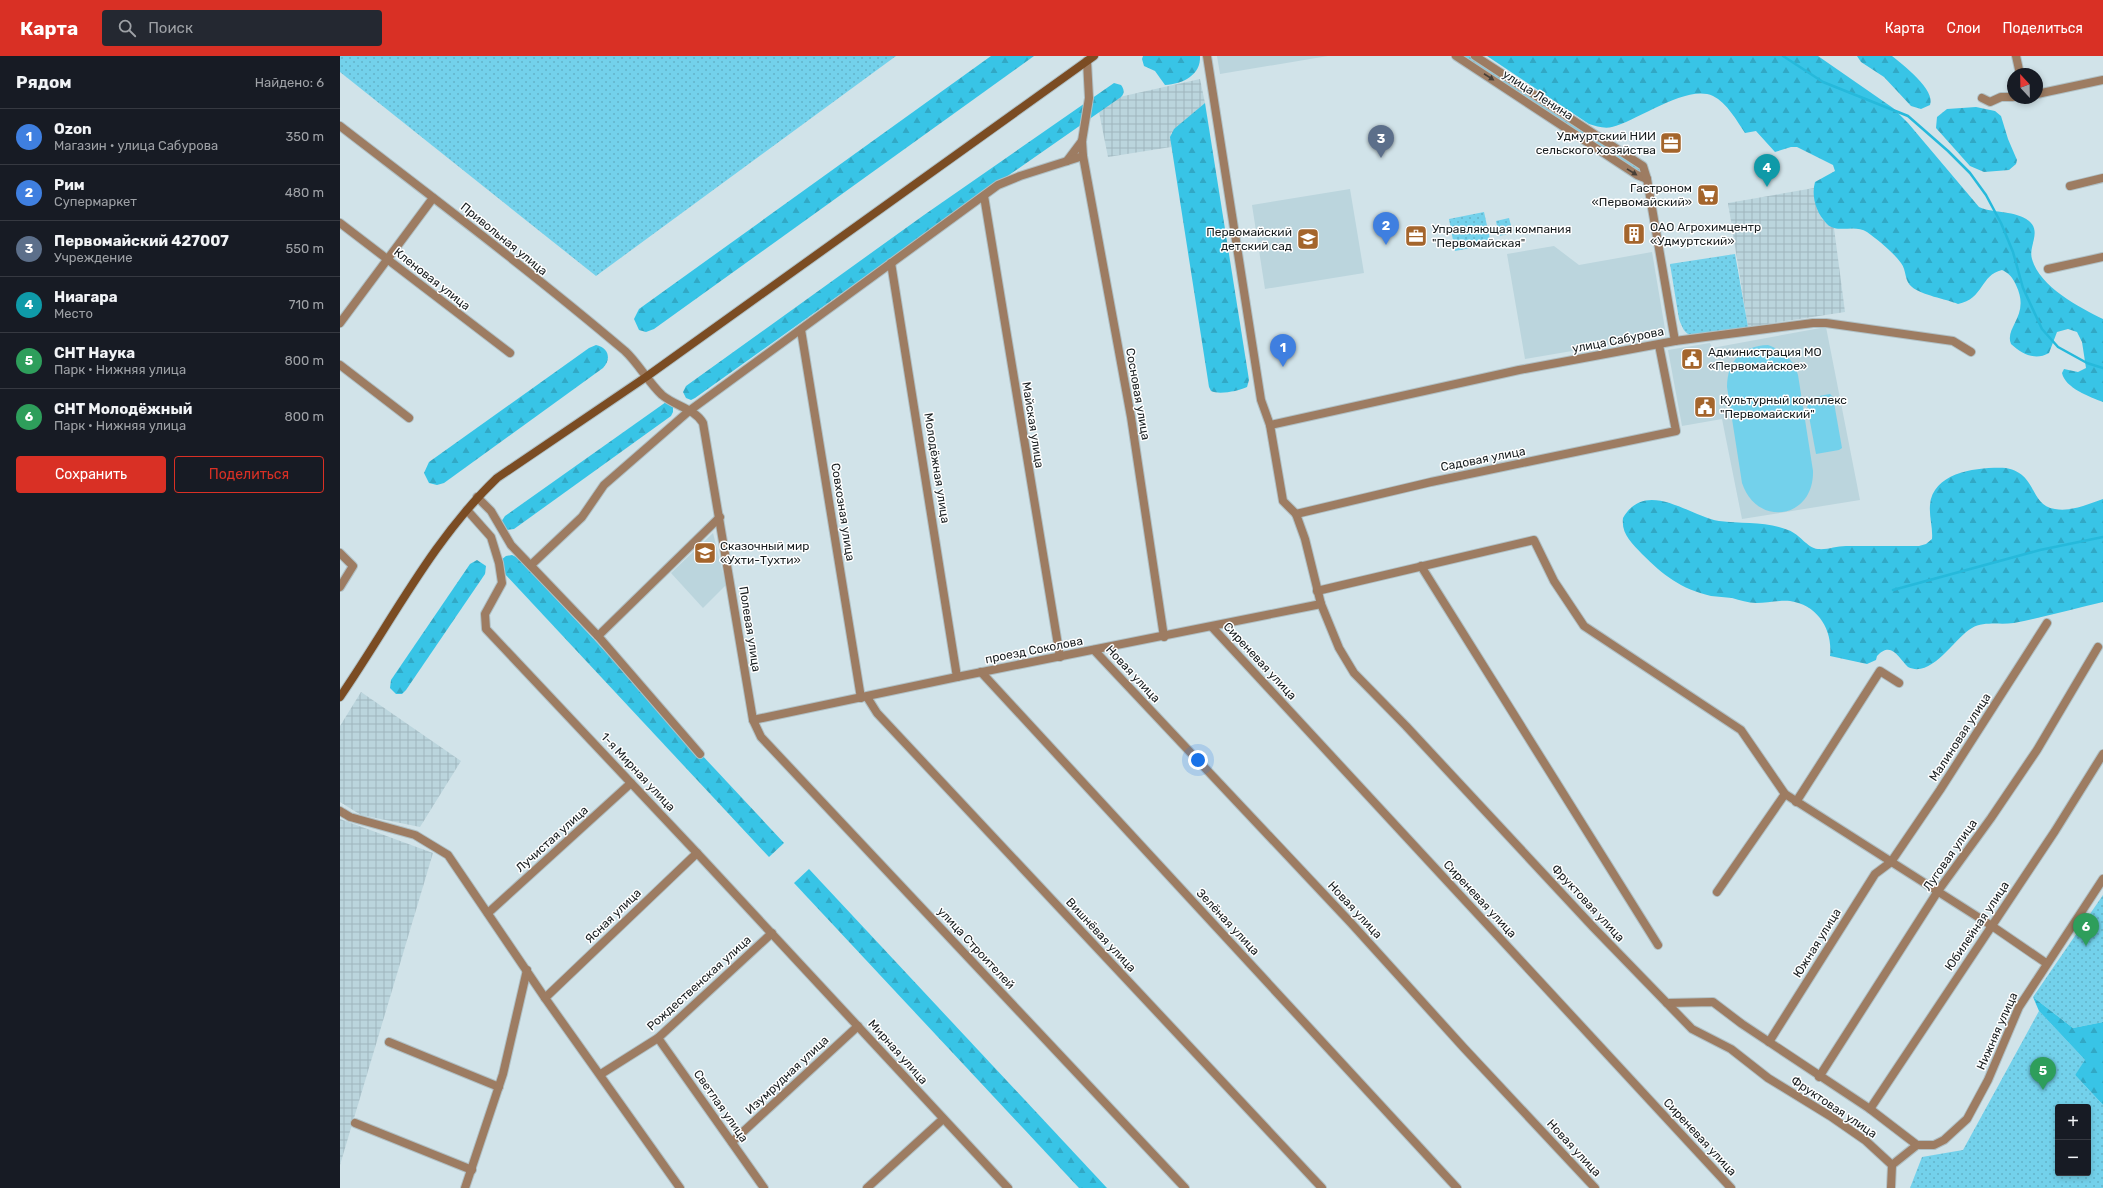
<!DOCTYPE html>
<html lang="ru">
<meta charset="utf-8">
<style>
:root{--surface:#171b24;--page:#242831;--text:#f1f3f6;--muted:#9ea1a6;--line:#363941;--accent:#d93025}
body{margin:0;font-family:Rubik,sans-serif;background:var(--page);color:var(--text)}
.controls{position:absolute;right:12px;bottom:12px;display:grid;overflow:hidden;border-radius:4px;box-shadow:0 2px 6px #0003}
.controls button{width:36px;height:36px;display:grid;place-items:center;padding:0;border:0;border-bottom:1px solid var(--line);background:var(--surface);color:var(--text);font:20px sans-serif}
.compass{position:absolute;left:1667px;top:12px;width:36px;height:36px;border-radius:50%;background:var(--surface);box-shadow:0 2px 6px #0003;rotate:338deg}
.you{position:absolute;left:858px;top:704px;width:14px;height:14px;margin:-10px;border:3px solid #fff;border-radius:50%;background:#1a73e8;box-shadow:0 0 0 6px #1a73e833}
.badge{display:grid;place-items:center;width:26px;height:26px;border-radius:50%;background:var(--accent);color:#fff;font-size:13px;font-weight:700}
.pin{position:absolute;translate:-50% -33px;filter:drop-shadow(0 1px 2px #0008)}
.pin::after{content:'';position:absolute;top:21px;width:14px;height:12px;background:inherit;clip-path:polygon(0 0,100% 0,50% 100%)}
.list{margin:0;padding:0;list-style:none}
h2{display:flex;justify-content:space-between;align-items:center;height:52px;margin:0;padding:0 16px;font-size:17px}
h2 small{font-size:13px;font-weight:400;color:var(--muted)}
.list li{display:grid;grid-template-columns:26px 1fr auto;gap:12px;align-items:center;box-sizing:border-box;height:56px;padding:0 16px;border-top:1px solid var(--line)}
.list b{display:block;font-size:15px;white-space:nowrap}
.list p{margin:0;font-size:13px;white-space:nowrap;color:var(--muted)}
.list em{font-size:13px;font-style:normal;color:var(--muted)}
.actions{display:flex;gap:8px;padding:12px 16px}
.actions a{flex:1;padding:9px 0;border:1px solid var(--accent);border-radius:4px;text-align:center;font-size:14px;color:var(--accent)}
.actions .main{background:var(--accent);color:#fff}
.icon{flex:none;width:22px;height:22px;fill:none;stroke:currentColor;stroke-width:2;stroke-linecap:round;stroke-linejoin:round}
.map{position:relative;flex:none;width:1763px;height:1132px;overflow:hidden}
header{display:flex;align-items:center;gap:24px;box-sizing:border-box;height:56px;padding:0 20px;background:var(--accent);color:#fff}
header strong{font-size:19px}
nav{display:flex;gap:22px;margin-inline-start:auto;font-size:14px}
.search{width:280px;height:36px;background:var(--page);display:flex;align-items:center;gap:10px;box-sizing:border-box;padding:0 14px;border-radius:4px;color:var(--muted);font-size:15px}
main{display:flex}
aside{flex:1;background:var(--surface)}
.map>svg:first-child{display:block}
</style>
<header>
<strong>Карта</strong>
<div class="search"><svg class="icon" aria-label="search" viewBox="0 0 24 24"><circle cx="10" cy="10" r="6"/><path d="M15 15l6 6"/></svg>Поиск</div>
<nav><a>Карта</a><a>Слои</a><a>Поделиться</a></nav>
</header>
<main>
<aside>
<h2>Рядом<small>Найдено: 6</small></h2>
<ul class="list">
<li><span class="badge" style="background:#3f7fe0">1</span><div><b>Ozon</b><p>Магазин · улица Сабурова</p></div><em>350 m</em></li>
<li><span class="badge" style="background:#3f7fe0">2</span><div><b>Рим</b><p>Супермаркет</p></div><em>480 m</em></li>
<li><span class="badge" style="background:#5c6f8a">3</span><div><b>Первомайский 427007</b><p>Учреждение</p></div><em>550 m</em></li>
<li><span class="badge" style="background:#0f9aa8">4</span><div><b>Ниагара</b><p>Место</p></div><em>710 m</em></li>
<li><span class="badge" style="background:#2e9e5b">5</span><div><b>СНТ Наука</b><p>Парк · Нижняя улица</p></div><em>800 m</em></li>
<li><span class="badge" style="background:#2e9e5b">6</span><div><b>СНТ Молодёжный</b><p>Парк · Нижняя улица</p></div><em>800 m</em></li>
</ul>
<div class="actions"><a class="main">Сохранить</a><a>Поделиться</a></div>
</aside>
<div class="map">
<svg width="1763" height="1132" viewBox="0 0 1763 1132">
<defs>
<pattern id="industrial-grid" width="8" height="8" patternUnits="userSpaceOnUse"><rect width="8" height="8" fill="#bbd5dd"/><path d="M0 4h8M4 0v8" fill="none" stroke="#a0b6bd"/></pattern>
<pattern id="green-dots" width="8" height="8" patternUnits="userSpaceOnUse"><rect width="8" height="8" fill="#73d1eb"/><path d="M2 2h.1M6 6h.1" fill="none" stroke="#63b3c9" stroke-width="1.8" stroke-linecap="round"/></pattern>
<pattern id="forest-firs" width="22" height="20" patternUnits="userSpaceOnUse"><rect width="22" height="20" fill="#38c4e6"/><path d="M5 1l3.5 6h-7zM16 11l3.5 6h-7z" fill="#31a8c5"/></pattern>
</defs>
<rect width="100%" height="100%" fill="#d1e3e9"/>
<g fill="#bbd5dd">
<polygon points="877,0 988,0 880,18"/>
<polygon points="1010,133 1024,217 925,233 912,149"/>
<polygon points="1214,190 1239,209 1312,196 1326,279 1185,303 1167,198"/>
<polygon points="1486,271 1520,444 1402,463 1382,363 1342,370 1328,294 1370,287 1372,292"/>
<polygon points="373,477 386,529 363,552 331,517"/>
</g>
<g fill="url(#industrial-grid)">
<polygon points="860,23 865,47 831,77 831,91 768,101 757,46"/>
<polygon points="1474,132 1474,139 1482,163 1494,172 1505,256 1408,271 1388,147"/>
<polygon points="21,636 121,705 80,771 21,759 0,746 0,670"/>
<polygon points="0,763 93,797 0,1109"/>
</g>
<g fill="url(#green-dots)" fill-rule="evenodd">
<polygon points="0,0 556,0 256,220 0,16"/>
<polygon points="1121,0 1131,0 1301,112 1298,117"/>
<polygon points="1144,156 1151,188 1115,195 1109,163"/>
<polygon points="1169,162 1173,177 1159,180 1156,165"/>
<path d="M1395 198 1408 271 1352 280C1344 277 1342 271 1339 263L1330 208Z"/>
<polygon points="1763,839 1763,966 1733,972 1693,941"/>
<path d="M1699 955 1746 1005 1735 1019 1763 1049V1132H1570L1582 1101 1623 1094ZM1718 1051H1748V1117H1718Z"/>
</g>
<g fill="url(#forest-firs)">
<polygon points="651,0 694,0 314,273 306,276 299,274 294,263 299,253"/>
<path d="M803 0H860C861 19 843 28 825 29L815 15 804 10 802 3Z"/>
<path d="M1147 0H1478L1553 52 1568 67 1639 151C1655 158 1675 154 1689 165 1702 176 1688 190 1692 203 1700 231 1739 251 1763 263V346C1750 341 1725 332 1722 317L1724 313 1738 316 1746 312 1742 286 1737 276 1728 273 1717 276 1709 297C1695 305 1682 298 1671 288 1664 271 1691 260 1676 229 1673 222 1669 217 1662 214 1640 219 1644 243 1618 248 1606 243 1581 239 1572 231 1564 225 1567 215 1561 207 1553 196 1538 184 1527 176 1515 168 1497 178 1487 168 1476 157 1471 140 1475 126L1495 115 1493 109 1457 91H1451L1435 96 1416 75 1405 77C1397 65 1387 47 1373 40 1346 28 1298 65 1272 71 1264 73 1256 70 1249 68Z"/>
<path d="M1517 0H1552C1563 9 1596 34 1590 49L1581 53 1571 50 1544 21 1521 6Z"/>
<path d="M774 27 781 29C784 33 785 37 781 41L593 172 355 342 351 344 346 342 343 336 346 330 584 159Z"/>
<path d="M865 47 909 324 907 331C899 335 879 339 871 335L869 331 830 81 834 73Z"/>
<polygon points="1636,51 1655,55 1661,60 1668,83 1677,104 1676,108 1669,114 1644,116 1630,110 1596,72 1597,61 1607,53"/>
<path d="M256 289C268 291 272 303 263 312L104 427 97 429 89 427 84 417 89 406 249 292Z"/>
<polygon points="326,346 333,351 333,356 331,360 174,473 167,474 161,466 165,460"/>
<path d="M1666 412C1698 418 1689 449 1715 453 1731 456 1748 448 1763 443V546C1733 553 1704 561 1674 567 1660 569 1644 565 1632 572 1615 581 1592 623 1568 611 1559 603 1552 584 1537 600L1536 604 1527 608 1490 600C1493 574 1478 549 1450 545 1439 544 1427 547 1416 547 1408 547 1400 544 1392 542 1385 541 1378 541 1371 540 1341 533 1323 519 1302 498 1292 487 1281 478 1283 462 1306 422 1349 460 1379 465 1402 468 1426 465 1448 474 1460 478 1467 492 1478 493 1487 494 1496 490 1506 490 1530 490 1554 490 1579 490L1586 488 1592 483C1593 472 1589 461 1590 449 1593 415 1640 411 1666 412Z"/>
<polygon points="172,499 178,502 444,787 429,801 163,516 161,504 166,500"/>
<polygon points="137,504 146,510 145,518 66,634 62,638 56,638 50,632 51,624 130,508"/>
<polygon points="469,813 767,1132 739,1132 454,827"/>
<polygon points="1693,941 1733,972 1763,966 1763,1049 1735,1019 1745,1004 1699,955"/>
</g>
<g fill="#73d1eb">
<path d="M1428 289C1444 295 1453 303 1458 319L1473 415C1474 463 1417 472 1402 427L1387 331C1387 305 1402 290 1428 289Z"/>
<polygon points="1490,338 1493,341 1502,392 1499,394 1476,398 1466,344 1468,342"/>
</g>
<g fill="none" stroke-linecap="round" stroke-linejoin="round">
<g stroke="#26b9db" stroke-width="2.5">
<polyline points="1443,0 1483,26 1568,60 1608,95 1630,117 1646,139 1661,167 1673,196 1683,232 1702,273 1718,291 1747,307 1763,312"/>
<polyline points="1553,534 1700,494 1763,481"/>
</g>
<g stroke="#b0c0c5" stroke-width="10">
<g id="street">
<polyline points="867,0 921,344 930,369 943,445 956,458 965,483 981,548 999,592 1014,617 1066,670 1254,872 1352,973 1391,993 1428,1022 1490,1060 1526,1085 1552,1109"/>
<polyline points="1116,0 1297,119 1307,123"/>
<polyline points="1135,0 1303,110 1307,123 1335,285"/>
<polyline points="1676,0 1680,18"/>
<polyline points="747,5 749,42 742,85 743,100 791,361 824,581"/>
<polyline points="1697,38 1763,24"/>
<polyline points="1642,42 1650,46 1661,41 1673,41"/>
<path d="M0 70C96 144 193 217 285 295 299 308 308 326 322 339 335 350 355 353 363 367L413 664 421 681 845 1132"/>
<polyline points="727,105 742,85"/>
<polyline points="1730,130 1763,122"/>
<polyline points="644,140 720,601"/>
<polyline points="0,167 170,297"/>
<polyline points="551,207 617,621"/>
<polyline points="1708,213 1763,201"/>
<polyline points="0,267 93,142"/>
<polyline points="461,274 521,642"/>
<polyline points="0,309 69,362"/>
<polyline points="930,369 1179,314 1335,285 1473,267 1486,267 1613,285 1631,296"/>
<polyline points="137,441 151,455 171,489 258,580 360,698"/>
<polyline points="127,454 151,481 159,507 162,527 145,558 146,573 357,797 668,1132"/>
<polyline points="956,458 1091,426 1336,375 1319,289"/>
<polyline points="0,497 13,510 0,531"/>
<polyline points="191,509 242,461 264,429 349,355 658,129 680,120 743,100"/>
<polyline points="1081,510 1318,889"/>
<polyline points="977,535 1194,484 1214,525 1244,570 1401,674 1445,738 1652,870 1706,907"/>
<polyline points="872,571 1391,1132"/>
<polyline points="258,580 380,461"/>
<polyline points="754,594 1011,867 1124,992 1255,1132"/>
<polyline points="641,616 1117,1132"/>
<polyline points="527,641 537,657 982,1132"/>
<polyline points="413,664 617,621 981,548"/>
<polyline points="1456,746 1540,615 1559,627"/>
<polyline points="0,755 10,761 75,779 108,799 205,942 340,1132"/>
<polyline points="1377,836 1445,738"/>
<polyline points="148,857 291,727"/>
<polyline points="205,942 357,797"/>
<polyline points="1327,947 1373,946 1402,968 1530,1053 1577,1089"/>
<polyline points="318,982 424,1132"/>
<polyline points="49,986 159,1031"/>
<polyline points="1429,986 1535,818 1551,806 1600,734 1707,567"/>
<polyline points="261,1018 318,982 432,877"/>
<polyline points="1479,1021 1598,835 1651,762 1697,694 1758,591"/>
<polyline points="1530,1053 1715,775 1763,698"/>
<polyline points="15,1067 132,1114"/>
<polyline points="392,1086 518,970"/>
<polyline points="1552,1109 1577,1089 1594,1089 1604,1084 1627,1063 1648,1024 1679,951 1763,823"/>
<polyline points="125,1132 163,1018 187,914"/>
<polyline points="527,1132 603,1063"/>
<polyline points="1551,1132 1552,1109"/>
</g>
</g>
<g stroke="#b0c0c5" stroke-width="10">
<path id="secondary" d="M0 641C51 567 92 484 157 422L306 321 754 0"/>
</g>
<use href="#street" stroke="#9d7c62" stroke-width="8"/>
<use href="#secondary" stroke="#7b4c23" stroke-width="8"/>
</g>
<defs><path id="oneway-solid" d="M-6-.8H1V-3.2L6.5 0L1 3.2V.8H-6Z"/></defs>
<g fill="#473f37">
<use href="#oneway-solid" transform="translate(1149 21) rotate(33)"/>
<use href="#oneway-solid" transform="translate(1292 116) rotate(32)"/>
</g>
<defs>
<g id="office-square" transform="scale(1.15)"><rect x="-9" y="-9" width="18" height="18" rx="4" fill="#a4652c" stroke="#fff"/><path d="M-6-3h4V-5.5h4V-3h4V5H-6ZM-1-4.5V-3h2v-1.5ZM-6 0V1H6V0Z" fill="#fff"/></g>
<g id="supermarket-square" transform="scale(1.15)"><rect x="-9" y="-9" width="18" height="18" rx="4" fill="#a4652c" stroke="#fff"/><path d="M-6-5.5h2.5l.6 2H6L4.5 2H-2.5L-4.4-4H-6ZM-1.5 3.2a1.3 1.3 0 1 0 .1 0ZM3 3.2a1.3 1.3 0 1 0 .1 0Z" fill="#fff"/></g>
<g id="building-square" transform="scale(1.15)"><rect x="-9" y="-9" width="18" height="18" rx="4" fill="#a4652c" stroke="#fff"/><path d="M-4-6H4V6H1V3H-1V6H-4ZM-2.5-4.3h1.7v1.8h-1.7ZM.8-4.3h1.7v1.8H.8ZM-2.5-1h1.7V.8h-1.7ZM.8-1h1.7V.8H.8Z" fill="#fff"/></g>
<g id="school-square" transform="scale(1.15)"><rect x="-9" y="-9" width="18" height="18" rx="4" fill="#a4652c" stroke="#fff"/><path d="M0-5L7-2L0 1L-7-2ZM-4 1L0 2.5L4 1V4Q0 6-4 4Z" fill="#fff"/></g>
<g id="civic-square" transform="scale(1.15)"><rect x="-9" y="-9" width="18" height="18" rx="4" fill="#a4652c" stroke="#fff"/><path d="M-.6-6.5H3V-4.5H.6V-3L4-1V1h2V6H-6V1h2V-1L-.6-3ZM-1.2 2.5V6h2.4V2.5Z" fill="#fff"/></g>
</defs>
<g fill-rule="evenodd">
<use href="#office-square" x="1331" y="87"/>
<use href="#supermarket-square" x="1368" y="139"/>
<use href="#building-square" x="1294" y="178"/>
<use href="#office-square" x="1076" y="180"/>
<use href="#school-square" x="968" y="183"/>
<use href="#civic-square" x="1352" y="303"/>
<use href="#civic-square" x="1365" y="351"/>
<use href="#school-square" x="365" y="497"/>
</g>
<g text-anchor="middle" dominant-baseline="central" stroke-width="3" stroke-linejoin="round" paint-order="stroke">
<g font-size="12" fill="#181e20" stroke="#fff">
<text transform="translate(1198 39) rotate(33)">улица Ленина</text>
<text transform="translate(164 183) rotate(39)">Привольная улица</text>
<text transform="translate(92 223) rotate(38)">Кленовая улица</text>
<text transform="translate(1278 284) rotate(-11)">улица Сабурова</text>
<text transform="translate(798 338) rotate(80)">Сосновая улица</text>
<text transform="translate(693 369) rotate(81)">Майская улица</text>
<text transform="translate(1143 403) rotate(-11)">Садовая улица</text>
<text transform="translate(597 412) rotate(81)">Молодёжная улица</text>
<text transform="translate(503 456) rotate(81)">Совхозная улица</text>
<text transform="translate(410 573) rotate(81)">Полевая улица</text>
<text transform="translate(694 594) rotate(-11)">проезд Соколова</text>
<text transform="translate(920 605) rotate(47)">Сиреневая улица</text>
<text transform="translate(793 618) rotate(47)">Новая улица</text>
<text transform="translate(1620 681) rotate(-57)">Малиновая улица</text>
<text transform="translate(298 716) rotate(47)">1-я Мирная улица</text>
<text transform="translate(212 783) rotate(-42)">Лучистая улица</text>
<text transform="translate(1610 799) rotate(-55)">Луговая улица</text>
<text transform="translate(1140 843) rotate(47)">Сиреневая улица</text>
<text transform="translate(1248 847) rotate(47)">Фруктовая улица</text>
<text transform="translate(1015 854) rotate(47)">Новая улица</text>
<text transform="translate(273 860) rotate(-44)">Ясная улица</text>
<text transform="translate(888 866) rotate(47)">Зелёная улица</text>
<text transform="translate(1637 870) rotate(-56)">Юбилейная улица</text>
<text transform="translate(761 879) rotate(47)">Вишнёвая улица</text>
<text transform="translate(1477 887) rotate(-58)">Южная улица</text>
<text transform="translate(636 892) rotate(47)">улица Строителей</text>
<text transform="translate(359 927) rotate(-42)">Рождественская улица</text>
<text transform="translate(1657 975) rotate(-66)">Нижняя улица</text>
<text transform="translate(558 996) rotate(48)">Мирная улица</text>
<text transform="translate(447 1019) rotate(-43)">Изумрудная улица</text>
<text transform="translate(381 1050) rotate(55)">Светлая улица</text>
<text transform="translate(1494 1051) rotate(34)">Фруктовая улица</text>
<text transform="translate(1360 1081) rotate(47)">Сиреневая улица</text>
<text transform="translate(1234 1092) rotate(47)">Новая улица</text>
</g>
<g font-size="12" fill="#181e20" stroke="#fff" text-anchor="start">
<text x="1316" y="80" text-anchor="end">Удмуртский НИИ<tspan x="1316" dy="14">сельского хозяйства</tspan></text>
<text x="1352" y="132" text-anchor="end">Гастроном<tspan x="1352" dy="14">«Первомайский»</tspan></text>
<text x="1310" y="171">ОАО Агрохимцентр<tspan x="1310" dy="14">«Удмуртский»</tspan></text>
<text x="1092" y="173">Управляющая компания<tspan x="1092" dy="14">"Первомайская"</tspan></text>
<text x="952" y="176" text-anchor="end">Первомайский<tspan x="952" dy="14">детский сад</tspan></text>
<text x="1368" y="296">Администрация МО<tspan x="1368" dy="14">«Первомайское»</tspan></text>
<text x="1380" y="344">Культурный комплекс<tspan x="1380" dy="14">"Первомайский"</tspan></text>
<text x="380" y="490">Сказочный мир<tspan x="380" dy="14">«Ухти-Тухти»</tspan></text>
</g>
</g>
</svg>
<div class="controls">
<button>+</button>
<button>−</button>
</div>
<svg class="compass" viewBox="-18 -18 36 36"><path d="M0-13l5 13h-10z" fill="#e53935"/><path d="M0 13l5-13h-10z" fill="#9ea1a6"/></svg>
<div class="you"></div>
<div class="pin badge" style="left:943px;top:311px;background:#3f7fe0">1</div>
<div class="pin badge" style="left:1046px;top:189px;background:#3f7fe0">2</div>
<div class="pin badge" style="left:1041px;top:102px;background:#5c6f8a">3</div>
<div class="pin badge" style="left:1427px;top:131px;background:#0f9aa8">4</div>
<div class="pin badge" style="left:1703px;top:1034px;background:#2e9e5b">5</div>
<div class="pin badge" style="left:1746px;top:890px;background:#2e9e5b">6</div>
</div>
</main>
